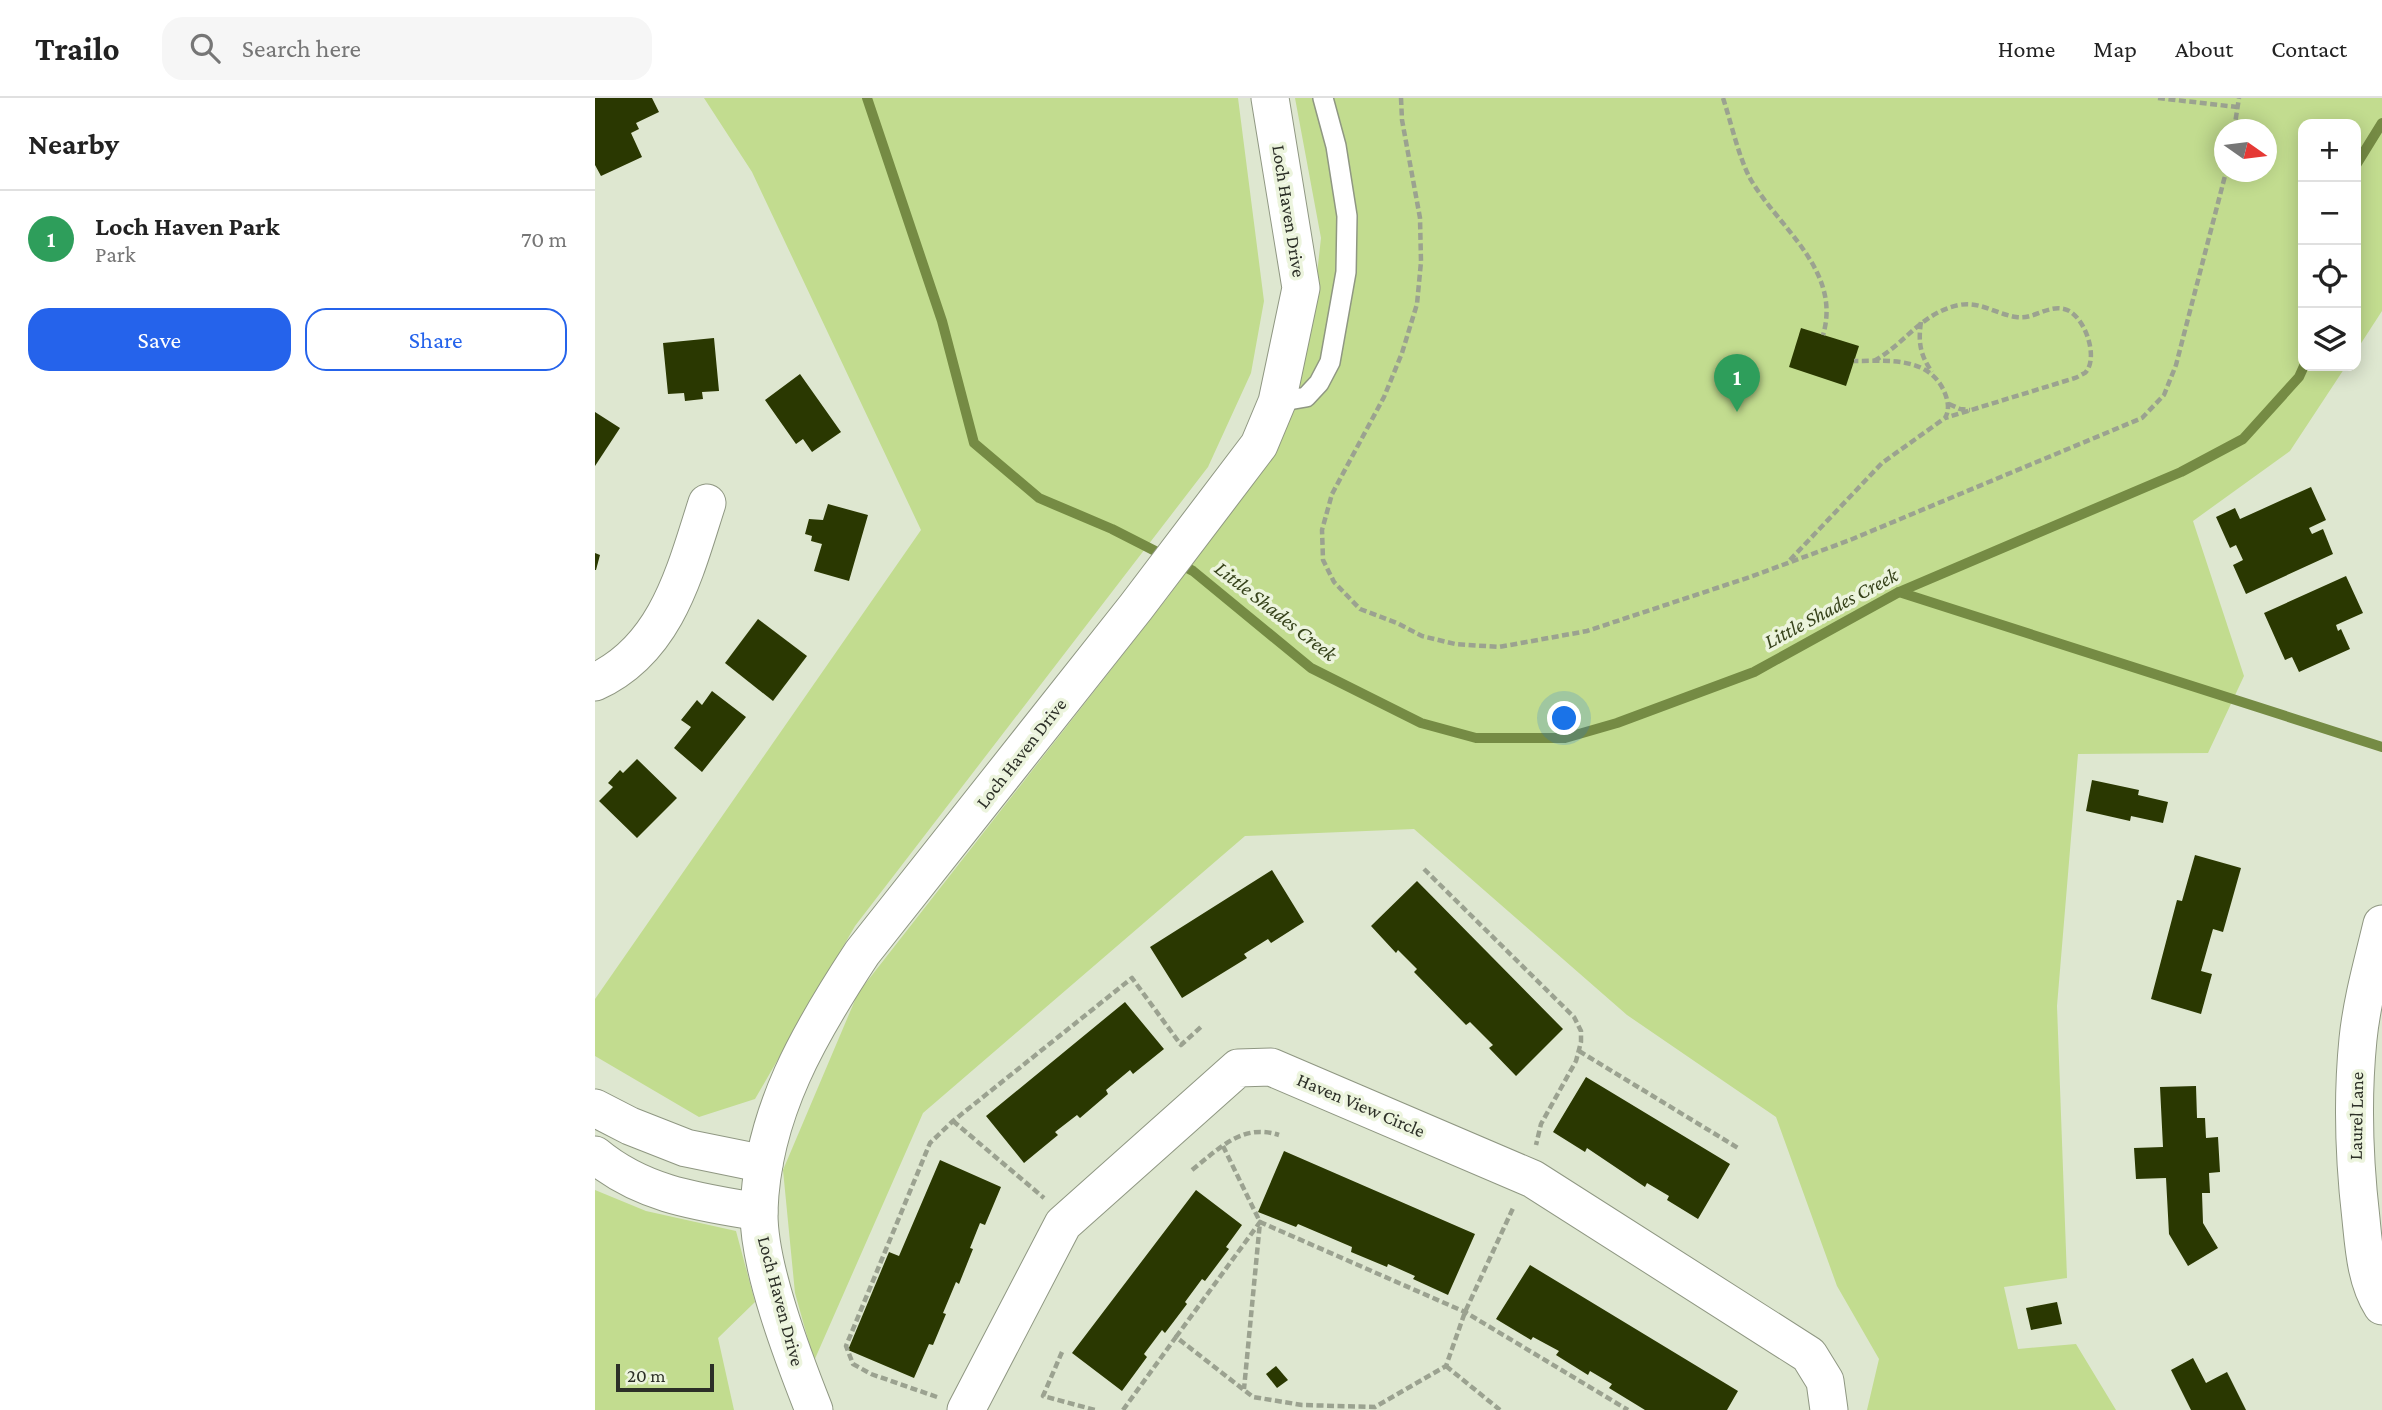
<!DOCTYPE html>
<meta charset="utf-8">
<style>
:root{--surface:#fff;--page:#f6f6f6;--text:#222;--muted:#767676;--line:#e0e0e0;--accent:#2563eb}
body{margin:0;font-family:"Crimson Pro",serif;background:var(--page);color:var(--text)}
.controls{position:absolute;right:21px;top:21px;display:grid;overflow:hidden;border-radius:14px;box-shadow:0 4px 18px #0003}
.controls button{width:63px;height:63px;display:grid;place-items:center;padding:0;border:0;border-bottom:2px solid var(--line);background:var(--surface);color:var(--text);font:35px sans-serif}
.compass{position:absolute;left:1619px;top:21px;width:63px;height:63px;border-radius:50%;background:var(--surface);box-shadow:0 4px 18px #0003;rotate:104deg}
.scale{position:absolute;left:21px;bottom:18px;width:98px;box-sizing:border-box;padding-left:7px;border:4px solid #2c2f27;border-top:0;font-size:19px;line-height:24px;white-space:nowrap;color:#2c2f27;-webkit-text-stroke:5px #ecf4dd;paint-order:stroke}
.you{position:absolute;left:970px;top:621px;width:24px;height:24px;margin:-18px;border:5px solid #fff;border-radius:50%;background:#1a73e8;box-shadow:0 0 0 10px #1a73e833}
.badge{display:grid;place-items:center;width:46px;height:46px;border-radius:50%;background:var(--accent);color:#fff;font-size:23px;font-weight:700}
.pin{position:absolute;translate:-50% -58px;filter:drop-shadow(0 2px 4px #0008)}
.pin::after{content:'';position:absolute;top:37px;width:24px;height:21px;background:inherit;clip-path:polygon(0 0,100% 0,50% 100%)}
.list{margin:0;padding:0;list-style:none}
h2{display:flex;justify-content:space-between;align-items:center;height:91px;margin:0;padding:0 28px;font-size:30px}
h2 small{font-size:23px;font-weight:400;color:var(--muted)}
.list li{display:grid;grid-template-columns:46px 1fr auto;gap:21px;align-items:center;box-sizing:border-box;height:98px;padding:0 28px;border-top:2px solid var(--line)}
.list b{display:block;font-size:26px;white-space:nowrap}
.list p{margin:0;font-size:23px;white-space:nowrap;color:var(--muted)}
.list em{font-size:23px;font-style:normal;color:var(--muted)}
.actions{display:flex;gap:14px;padding:21px 28px}
.actions a{flex:1;padding:16px 0;border:2px solid var(--accent);border-radius:21px;text-align:center;font-size:24px;color:var(--accent)}
.actions .main{background:var(--accent);color:#fff}
.icon{flex:none;width:38px;height:38px;fill:none;stroke:currentColor;stroke-width:2;stroke-linecap:round;stroke-linejoin:round}
.map{position:relative;flex:none;width:1787px;height:1312px;overflow:hidden}
header{display:flex;align-items:center;gap:42px;box-sizing:border-box;height:98px;padding:0 35px;background:var(--surface);border-bottom:2px solid var(--line)}
header strong{font-size:33px}
nav{display:flex;gap:38px;margin-inline-start:auto;font-size:24px}
.search{width:490px;height:63px;background:var(--page);display:flex;align-items:center;gap:18px;box-sizing:border-box;padding:0 24px;border-radius:21px;color:var(--muted);font-size:26px}
main{display:flex}
aside{flex:1;background:var(--surface)}
.map>svg:first-child{display:block}
</style>
<header>
<strong>Trailo</strong>
<div class="search"><svg class="icon" aria-label="search" viewBox="0 0 24 24"><circle cx="10" cy="10" r="6"/><path d="M15 15l6 6"/></svg>Search here</div>
<nav><a>Home</a><a>Map</a><a>About</a><a>Contact</a></nav>
</header>
<main>
<aside>
<h2>Nearby<small></small></h2>
<ul class="list">
<li><span class="badge" style="background:#2e9e5b">1</span><div><b>Loch Haven Park</b><p>Park</p></div><em>70 m</em></li>
</ul>
<div class="actions"><a class="main">Save</a><a>Share</a></div>
</aside>
<div class="map">
<svg width="1787" height="1312" viewBox="0 0 1787 1312">
<rect width="100%" height="100%" fill="#dee7d0"/>
<g fill="#c2dc8f" fill-rule="evenodd">
<polygon points="109,0 643,0 669,203 656,275 613,369 260,828 160,1001 104,1019 0,958 0,901 326,432 157,74"/>
<path d="M700 0H1787V213L1761 253V26H1708V268H1751L1695 353 1598 423 1649 578 1613 655 1483 656 1462 908 1472 1180 1409 1189 1423 1251 1481 1246 1521 1312H1272L1284 1261 1242 1188 1181 1019 1032 917 819 731 650 738 328 1015 219 1263 200 1195 188 1072 263 895 573 499 645 400 716 230 726 140ZM1630 32H1672V74H1630Z"/>
<polygon points="0,1092 51,1113 141,1133 160,1204 123,1240 139,1312 0,1312"/>
</g>
<g fill="none" stroke-linecap="round" stroke-linejoin="round">
<g stroke="#758b44" stroke-width="10">
<polyline points="272,0 347,223 379,345 444,400 517,431 570,458"/>
<polyline points="1761,67 1787,25"/>
<polyline points="583,465 598,473 716,570 826,625 881,640 970,640 1022,625 1159,574 1304,494 1586,374 1648,341 1704,279 1709,268"/>
<polyline points="1304,494 1787,649"/>
</g>
</g>
<g fill="#2a3801">
<polygon points="0,0 57,0 64,14 41,25 44,31 36,35 47,59 6,78 0,67"/>
<polygon points="1206,230 1264,248 1251,288 1194,269"/>
<polygon points="119,240 124,293 107,294 108,301 90,303 89,295 73,296 68,245"/>
<polygon points="205,276 246,334 217,354 208,341 201,346 170,302"/>
<polygon points="0,314 25,330 0,368"/>
<polygon points="1716,389 1731,422 1714,430 1717,436 1728,431 1738,456 1651,496 1638,467 1648,462 1641,447 1635,450 1621,419 1640,410 1645,421"/>
<polygon points="233,406 273,417 254,483 219,473 227,446 216,443 217,438 210,436 214,421 228,422"/>
<polygon points="0,455 5,457 1,472 0,472"/>
<polygon points="1751,478 1768,515 1741,527 1743,533 1746,531 1755,551 1704,574 1697,559 1690,562 1669,515"/>
<polygon points="163,521 212,558 178,603 130,565"/>
<polygon points="117,593 151,619 107,674 79,650 96,629 86,622 102,602 107,607"/>
<polygon points="42,661 82,700 42,740 4,703 18,689 13,685 25,672 28,675"/>
<polygon points="1497,682 1544,692 1543,697 1573,704 1568,725 1536,718 1535,723 1491,713"/>
<polygon points="1600,757 1646,770 1628,834 1618,831 1606,873 1617,876 1606,916 1556,901 1582,802 1587,803"/>
<polygon points="677,772 709,824 676,845 673,841 649,856 652,860 587,900 555,849"/>
<polygon points="822,783 968,931 921,978 894,950 898,947 875,924 871,927 819,874 822,871 803,852 801,855 776,828"/>
<polygon points="530,904 569,951 538,976 535,972 511,992 513,996 485,1020 482,1017 460,1034 463,1037 429,1065 391,1018"/>
<polygon points="991,979 1135,1066 1103,1121 1072,1102 1074,1098 1052,1085 1050,1089 992,1050 990,1054 958,1034"/>
<polygon points="1601,988 1602,1020 1610,1020 1611,1040 1623,1039 1625,1074 1614,1075 1615,1095 1607,1095 1608,1125 1623,1150 1593,1168 1574,1136 1571,1080 1541,1081 1539,1050 1568,1049 1565,989"/>
<polygon points="689,1053 880,1136 853,1197 818,1181 820,1178 793,1166 792,1169 756,1154 757,1149 703,1126 701,1129 663,1114"/>
<polygon points="345,1062 406,1089 390,1127 385,1125 375,1150 378,1151 364,1186 361,1184 348,1215 351,1216 338,1247 334,1246 319,1280 253,1252 294,1154 304,1158"/>
<polygon points="601,1092 647,1127 631,1149 634,1151 610,1183 607,1181 590,1204 592,1206 570,1235 567,1232 549,1256 552,1259 527,1293 477,1255"/>
<polygon points="935,1167 1143,1293 1132,1312 1050,1312 1014,1290 1017,1286 995,1273 993,1277 961,1257 964,1253 938,1239 936,1242 901,1221"/>
<polygon points="1462,1204 1467,1226 1436,1232 1431,1210"/>
<polygon points="1598,1260 1611,1285 1632,1274 1651,1312 1596,1312 1576,1272"/>
<polygon points="681,1268 693,1282 682,1290 671,1276"/>
</g>
<g fill="none" stroke-linecap="round" stroke-linejoin="round">
<g stroke="#8f9782" stroke-width="22">
<polyline id="service" points="682,304 711,299 724,285 735,264 751,174 752,118 741,48 728,0"/>
</g>
<g stroke="#8f9782" stroke-width="39">
<g id="minor">
<path d="M0 584C72 551 90 473 112 405"/>
<path d="M1787 826C1778 864 1767 902 1763 941 1757 1001 1759 1061 1766 1121 1769 1151 1771 1183 1787 1208"/>
<polyline points="0,1010 35,1028 91,1050 169,1066"/>
<path d="M0 1057C48 1097 104 1104 164 1114"/>
<path d="M219 1312C198 1259 163 1168 164 1113 167 1015 215 934 267 855L541 509 664 347 682 304 706 190 675 0"/>
<polyline points="371,1312 468,1126 643,970 676,969 938,1081 1214,1257 1230,1283 1234,1312"/>
</g>
</g>
<g stroke="#9ba290" stroke-width="4.5" stroke-dasharray="7 3.5" stroke-linecap="butt">
<polyline points="806,0 807,22 825,120 826,164 822,206 807,255 789,299 737,396 727,432 728,462 739,484 765,511 802,525 827,538 860,546 904,549 992,533 1155,479 1255,442 1547,320 1569,297 1581,267 1631,74"/>
<path d="M1128 0C1136 24 1144 61 1156 82 1185 131 1247 173 1228 237"/>
<polyline points="1563,0 1642,9"/>
<polyline points="1639,32 1644,0"/>
<path d="M1326 224C1323 244 1325 257 1337 274"/>
<path d="M1279 263C1311 245 1326 215 1364 207 1385 203 1401 216 1421 219 1438 222 1452 207 1469 211 1489 215 1505 260 1490 275 1489 275 1481 280 1480 280L1350 320"/>
<polyline points="1354,306 1365,311 1375,312"/>
<path d="M1195 462 1287 365 1350 320C1355 312 1353 302 1349 293 1333 258 1292 263 1259 263"/>
<polyline points="829,771 979,919 986,933 986,944 981,963 946,1026 941,1047"/>
<polyline points="984,953 1143,1050"/>
<polyline points="358,1023 449,1100"/>
<polyline points="628,1048 665,1124 870,1214 1033,1312"/>
<path d="M597 1072C625 1050 647 1025 684 1037"/>
<polyline points="581,1239 665,1124 649,1291"/>
<polyline points="467,1254 448,1298 500,1312"/>
<polyline points="851,1268 905,1312"/>
<polyline points="342,1299 276,1276 258,1266 251,1248 335,1045 358,1023 537,880 586,947 607,928"/>
<polyline points="528,1312 581,1239 658,1299 707,1307 780,1309 851,1268 870,1214 919,1108"/>
</g>
<use href="#service" stroke="#fff" stroke-width="19"/>
<use href="#minor" stroke="#fff" stroke-width="37"/>
</g>
<g text-anchor="middle" dominant-baseline="central" stroke-width="7" stroke-linejoin="round" paint-order="stroke">
<g font-size="19" fill="#2c2f27" stroke="#ecf4dd">
<text transform="translate(694 113) rotate(81)">Loch Haven Drive</text>
<text transform="translate(426 655) rotate(-52)">Loch Haven Drive</text>
<text transform="translate(766 1007) rotate(23)">Haven View Circle</text>
<text transform="translate(1761 1018) rotate(-89)">Laurel Lane</text>
<text transform="translate(186 1203) rotate(75)">Loch Haven Drive</text>
</g>
<g font-size="21" font-style="italic" fill="#36421a" stroke="#ecf4dd">
<text transform="translate(1236 510) rotate(-28)">Little Shades Creek</text>
<text transform="translate(681 513) rotate(38)">Little Shades Creek</text>
</g>
</g>
</svg>
<div class="controls">
<button>+</button>
<button>−</button>
<button><svg class="icon" aria-label="locate" viewBox="0 0 24 24"><circle cx="12" cy="12" r="6"/><path d="M12 2v4M12 18v4M2 12h4M18 12h4"/></svg></button>
<button><svg class="icon" aria-label="layers" viewBox="0 0 24 24"><path d="M12 4l9 5-9 5-9-5zM3 14l9 5 9-5"/></svg></button>
</div>
<svg class="compass" viewBox="-18 -18 36 36"><path d="M0-13l5 13h-10z" fill="#e53935"/><path d="M0 13l5-13h-10z" fill="#767676"/></svg>
<div class="scale">20 m</div>
<div class="you"></div>
<div class="pin badge" style="left:1142px;top:314px;background:#2e9e5b">1</div>
</div>
</main>
